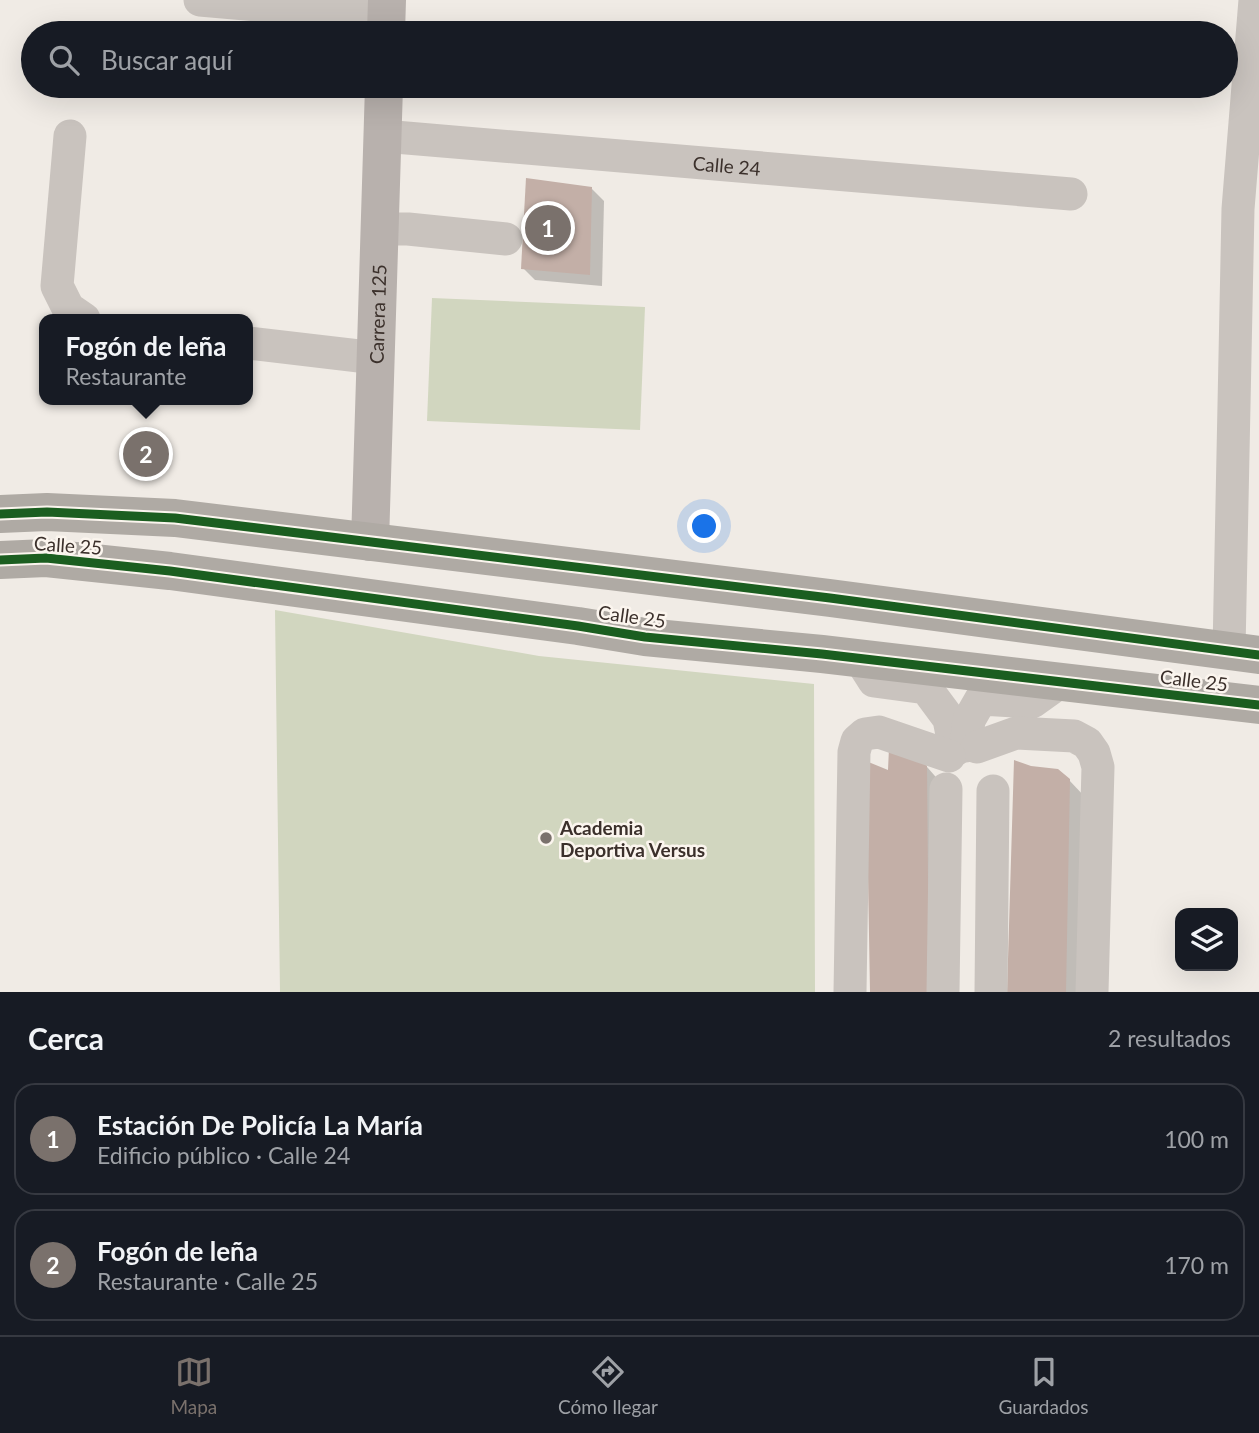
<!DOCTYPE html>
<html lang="es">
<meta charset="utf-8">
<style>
:root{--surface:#171b24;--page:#20242c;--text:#f1f3f6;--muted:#9ea1a6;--line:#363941;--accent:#7a716c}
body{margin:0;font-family:Lato,sans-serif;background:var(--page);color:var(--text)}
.controls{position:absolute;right:21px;bottom:21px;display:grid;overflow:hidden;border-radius:14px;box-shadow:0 7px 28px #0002}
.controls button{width:63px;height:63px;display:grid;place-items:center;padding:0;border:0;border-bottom:2px solid var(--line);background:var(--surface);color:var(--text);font:35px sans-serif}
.you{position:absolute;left:705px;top:527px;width:24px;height:24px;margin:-18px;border:5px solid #fff;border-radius:50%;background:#1a73e8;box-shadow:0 0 0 10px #1a73e833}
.badge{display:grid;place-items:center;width:46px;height:46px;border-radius:50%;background:var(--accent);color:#fff;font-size:23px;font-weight:700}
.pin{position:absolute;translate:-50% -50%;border:4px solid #fff;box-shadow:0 2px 7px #0006}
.popup{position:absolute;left:39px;top:314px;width:214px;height:91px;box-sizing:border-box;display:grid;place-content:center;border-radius:14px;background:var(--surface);filter:drop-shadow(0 2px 5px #0005);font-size:23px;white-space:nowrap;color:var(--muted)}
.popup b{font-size:26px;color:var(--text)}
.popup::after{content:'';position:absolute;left:50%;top:100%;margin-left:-14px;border:14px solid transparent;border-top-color:var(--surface)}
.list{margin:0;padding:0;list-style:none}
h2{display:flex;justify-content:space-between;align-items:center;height:91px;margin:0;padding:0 28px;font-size:30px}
h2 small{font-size:23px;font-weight:400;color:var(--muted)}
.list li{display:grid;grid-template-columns:46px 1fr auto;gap:21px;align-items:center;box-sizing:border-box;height:112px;margin:0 14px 14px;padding:0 14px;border:2px solid var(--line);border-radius:21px}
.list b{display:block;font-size:26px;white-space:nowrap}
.list p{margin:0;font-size:23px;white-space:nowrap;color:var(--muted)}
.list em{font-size:23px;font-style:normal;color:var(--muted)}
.icon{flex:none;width:38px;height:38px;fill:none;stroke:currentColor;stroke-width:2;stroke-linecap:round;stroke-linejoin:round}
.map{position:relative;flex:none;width:1259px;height:992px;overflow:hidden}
.search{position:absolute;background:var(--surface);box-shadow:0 7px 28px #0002;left:21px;right:21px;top:21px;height:77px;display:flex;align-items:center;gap:18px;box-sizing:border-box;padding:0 24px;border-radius:38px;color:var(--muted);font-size:26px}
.sheet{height:343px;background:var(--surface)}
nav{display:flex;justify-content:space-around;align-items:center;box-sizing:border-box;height:98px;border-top:2px solid var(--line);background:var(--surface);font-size:19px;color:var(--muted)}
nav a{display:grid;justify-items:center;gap:4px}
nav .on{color:var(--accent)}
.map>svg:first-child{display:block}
</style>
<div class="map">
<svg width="1259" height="992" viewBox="0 0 1259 992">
<rect width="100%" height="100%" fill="#f0ebe5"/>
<g fill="#d1d6bf">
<polygon points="432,298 645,307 640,430 427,421"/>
<polygon points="275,610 539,656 814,684 815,992 280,992"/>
</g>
<g fill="#0003">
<polygon points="592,189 604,201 602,286 535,280 523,268"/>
<polygon points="913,751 942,784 944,992 872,992 890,772"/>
<polygon points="1069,780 1085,797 1081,992 1008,992"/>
</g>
<g fill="#c3afa7">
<polygon points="526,178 592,187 590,275 521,269"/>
<polygon points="889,748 914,750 927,766 929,992 870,992 866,761 888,770"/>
<polygon points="1014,760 1031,766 1058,769 1070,779 1066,992 1007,992"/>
</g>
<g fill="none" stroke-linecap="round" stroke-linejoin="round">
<g stroke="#c9c3be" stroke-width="33">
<polyline points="200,0 345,13 387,19"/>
<polyline points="70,136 57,286 68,308 84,319"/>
<path id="s1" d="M383 136 1071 194"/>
<polyline points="380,229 408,229 506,239"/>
<polyline points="248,343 376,358"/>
<polyline points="1229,650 1238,209 1255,0"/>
<polyline points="860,659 874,681 926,688 949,719 955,750"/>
<polyline points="966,746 969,720 981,699 1032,702 1060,682"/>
<polyline points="977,747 1016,733 1074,736 1087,743 1094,753 1098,767 1092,992"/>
<polyline points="850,992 854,752 857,741 865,734 879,732 949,756"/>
<polyline points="943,992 946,789"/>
<polyline points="991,992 993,791"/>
</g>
<g stroke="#b8b1ad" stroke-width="38">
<polyline points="386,33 387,0"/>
<path id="s2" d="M370 542 384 86"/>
</g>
<g stroke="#afaaa4" stroke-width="38">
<polyline points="0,514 47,512 175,518 830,598 1259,655"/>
<polyline points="0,560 46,558 170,571 578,626 645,637 822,654 1259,705"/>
</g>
<g stroke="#fbf5ee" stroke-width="13">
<g id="cycleway">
<polyline points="0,514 47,512 175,518 830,598 1259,655"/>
<polyline points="0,560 46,558 170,571 578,626 645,637 822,654 1259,705"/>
</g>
</g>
<use href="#cycleway" stroke="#1b5e20" stroke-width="9"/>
</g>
<circle fill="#7a716c" stroke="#fbf5ee" stroke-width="2.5" cx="546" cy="838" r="7"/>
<g text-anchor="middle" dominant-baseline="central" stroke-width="5" stroke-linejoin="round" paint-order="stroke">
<g font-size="19" fill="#3b302b" stroke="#fbf5ee">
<text stroke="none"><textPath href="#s1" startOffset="345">Calle 24</textPath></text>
<text stroke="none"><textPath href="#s2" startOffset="228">Carrera 125</textPath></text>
<text transform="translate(68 545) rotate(4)">Calle 25</text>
<text transform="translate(632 616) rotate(8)">Calle 25</text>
<text transform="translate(1194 680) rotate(7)">Calle 25</text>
</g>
<g font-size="19" font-weight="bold" fill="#3b302b" stroke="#fbf5ee" text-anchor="start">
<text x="560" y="827">Academia<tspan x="560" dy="22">Deportiva Versus</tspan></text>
</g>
</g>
</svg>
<div class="controls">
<button><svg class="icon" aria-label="layers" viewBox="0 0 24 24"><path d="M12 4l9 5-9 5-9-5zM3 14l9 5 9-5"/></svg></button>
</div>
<div class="you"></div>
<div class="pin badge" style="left:548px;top:228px">1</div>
<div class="pin badge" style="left:146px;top:454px">2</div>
<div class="popup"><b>Fogón de leña</b>Restaurante</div>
<div class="search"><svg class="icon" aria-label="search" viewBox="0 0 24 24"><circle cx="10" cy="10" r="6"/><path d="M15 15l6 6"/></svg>Buscar aquí</div>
</div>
<section class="sheet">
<h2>Cerca<small>2 resultados</small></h2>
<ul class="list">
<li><span class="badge">1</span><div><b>Estación De Policía La María</b><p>Edificio público · Calle 24</p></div><em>100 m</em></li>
<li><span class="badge">2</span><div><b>Fogón de leña</b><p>Restaurante · Calle 25</p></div><em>170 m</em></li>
</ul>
</section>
<nav>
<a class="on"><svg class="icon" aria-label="map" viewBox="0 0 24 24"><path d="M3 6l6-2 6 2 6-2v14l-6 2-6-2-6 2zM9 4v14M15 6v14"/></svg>Mapa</a>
<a><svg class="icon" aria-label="directions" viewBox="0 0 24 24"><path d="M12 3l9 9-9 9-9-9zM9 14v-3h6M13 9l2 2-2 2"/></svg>Cómo llegar</a>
<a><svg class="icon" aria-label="saved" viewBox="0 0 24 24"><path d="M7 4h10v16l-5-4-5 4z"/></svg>Guardados</a>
</nav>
